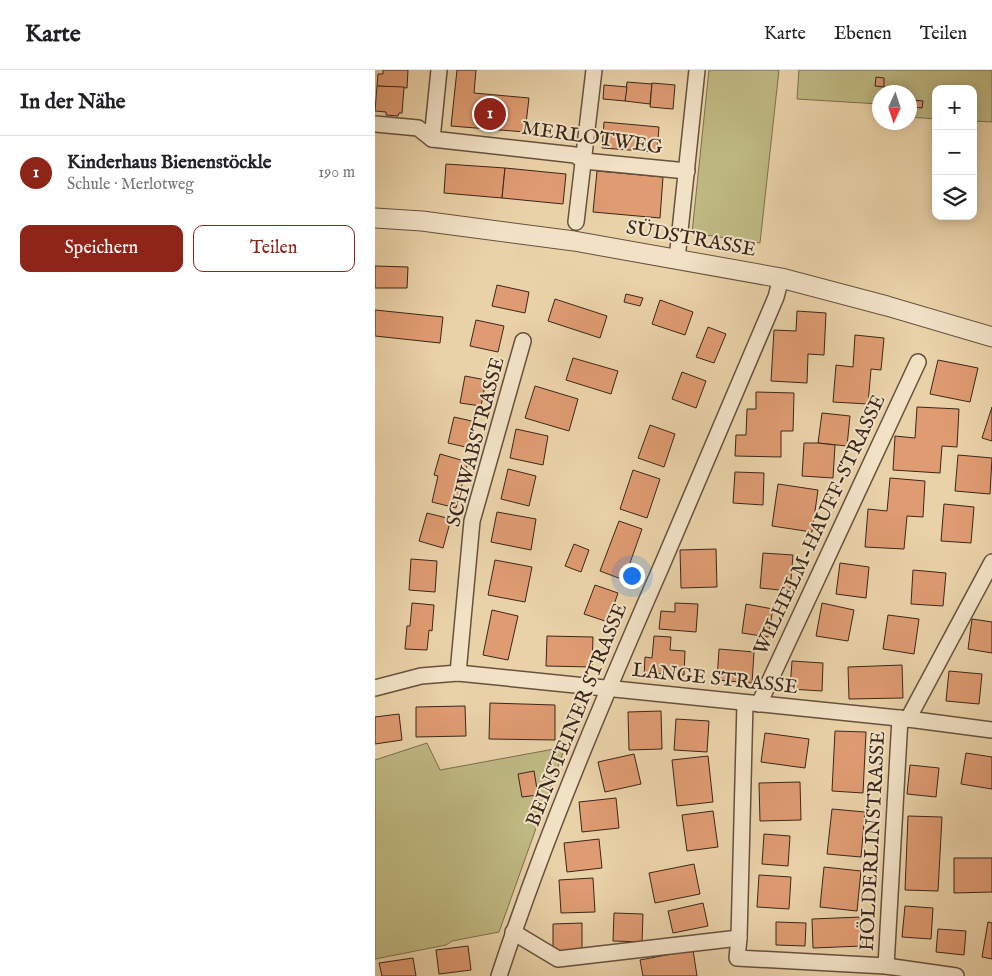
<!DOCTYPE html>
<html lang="de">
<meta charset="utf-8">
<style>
:root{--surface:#fff;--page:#f2f2f2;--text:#202124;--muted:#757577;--line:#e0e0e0;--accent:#8f2418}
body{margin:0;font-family:"IM FELL English",serif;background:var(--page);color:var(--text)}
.controls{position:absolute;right:15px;top:15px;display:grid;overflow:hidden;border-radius:10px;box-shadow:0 2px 12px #0003}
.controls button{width:45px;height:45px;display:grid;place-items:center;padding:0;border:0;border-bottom:1px solid var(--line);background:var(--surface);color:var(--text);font:25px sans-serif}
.compass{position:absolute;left:497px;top:15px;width:45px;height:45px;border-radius:50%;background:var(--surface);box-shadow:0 2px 12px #0003;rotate:183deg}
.you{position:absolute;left:256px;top:505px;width:18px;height:18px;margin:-12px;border:4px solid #fff;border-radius:50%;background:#1a73e8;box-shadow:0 0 0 8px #1a73e833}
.badge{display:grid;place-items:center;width:32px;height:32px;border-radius:50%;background:var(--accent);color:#fff;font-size:16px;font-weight:700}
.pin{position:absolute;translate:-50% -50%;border:2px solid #fff;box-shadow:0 1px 5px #0006}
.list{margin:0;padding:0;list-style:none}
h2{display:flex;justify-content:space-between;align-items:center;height:65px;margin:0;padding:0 20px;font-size:21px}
h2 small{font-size:16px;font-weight:400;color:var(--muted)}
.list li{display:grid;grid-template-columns:32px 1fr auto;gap:15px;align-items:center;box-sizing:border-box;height:75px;padding:0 20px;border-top:1px solid var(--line)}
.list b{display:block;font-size:19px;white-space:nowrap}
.list p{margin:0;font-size:16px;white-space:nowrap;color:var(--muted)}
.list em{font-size:16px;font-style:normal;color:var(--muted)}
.actions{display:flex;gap:10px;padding:15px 20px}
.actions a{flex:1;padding:11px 0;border:1px solid var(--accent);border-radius:10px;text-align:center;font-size:18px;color:var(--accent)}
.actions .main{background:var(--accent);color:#fff}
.icon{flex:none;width:28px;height:28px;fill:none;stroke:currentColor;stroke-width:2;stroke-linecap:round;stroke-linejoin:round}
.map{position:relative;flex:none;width:617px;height:906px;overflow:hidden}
header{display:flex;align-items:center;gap:30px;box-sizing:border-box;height:70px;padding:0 25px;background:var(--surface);border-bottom:1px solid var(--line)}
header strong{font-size:24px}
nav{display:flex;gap:28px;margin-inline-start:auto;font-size:18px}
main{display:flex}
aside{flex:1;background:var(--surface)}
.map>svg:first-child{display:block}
</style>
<header>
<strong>Karte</strong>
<nav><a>Karte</a><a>Ebenen</a><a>Teilen</a></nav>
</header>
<main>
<aside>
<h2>In der Nähe<small></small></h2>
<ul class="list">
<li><span class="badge">1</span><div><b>Kinderhaus Bienenstöckle</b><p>Schule · Merlotweg</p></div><em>190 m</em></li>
</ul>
<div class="actions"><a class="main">Speichern</a><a>Teilen</a></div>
</aside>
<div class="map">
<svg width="617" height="906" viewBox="0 0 617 906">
<rect width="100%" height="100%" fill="#ead2a8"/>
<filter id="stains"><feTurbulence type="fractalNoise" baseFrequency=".004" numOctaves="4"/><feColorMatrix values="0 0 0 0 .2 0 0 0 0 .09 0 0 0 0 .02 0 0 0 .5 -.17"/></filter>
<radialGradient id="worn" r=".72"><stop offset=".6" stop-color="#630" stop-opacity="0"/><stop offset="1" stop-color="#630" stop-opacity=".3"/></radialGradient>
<g fill="#bfb982" stroke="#7c704e">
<polygon points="334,0 404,0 385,173 317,163"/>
<polygon points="424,0 617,0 617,52 598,51 598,19 561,19 561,49 535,47 534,22 504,22 504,34 422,29"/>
<polygon points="52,673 65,700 190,677 124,862 77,871 71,875 0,889 0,690"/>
</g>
<g fill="#df9b71" stroke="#3a261b">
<polygon points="8,0 33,0 32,18 2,16 3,4 8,4"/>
<polygon points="82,0 101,0 99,23 154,28 150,62 76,56"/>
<polygon points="501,7 509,8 509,17 500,16"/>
<polygon points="252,12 277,14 275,34 250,31"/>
<polygon points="277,13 300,15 298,39 275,37"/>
<polygon points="229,15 252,17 250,31 228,29"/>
<polygon points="2,16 29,17 27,43 24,43 23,46 11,45 11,42 0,41"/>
<polygon points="538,30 548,31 547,38 537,37"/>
<polygon points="229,52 284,57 282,82 227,78"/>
<polygon points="71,94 130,98 127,128 69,123"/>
<polygon points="130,98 191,104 188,134 127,128"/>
<polygon points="222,101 288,107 285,148 218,142"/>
<polygon points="0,196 33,197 32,218 0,218"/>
<polygon points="122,215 154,222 150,243 117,236"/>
<polygon points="251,224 268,228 265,236 249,232"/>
<polygon points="180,229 232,246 225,268 173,251"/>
<polygon points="285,230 318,242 310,265 277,254"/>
<polygon points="0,240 68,247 65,273 0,266"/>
<polygon points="422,241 451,243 449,285 433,284 432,313 396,311 399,260 421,261"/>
<polygon points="101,250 129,256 123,282 95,276"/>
<polygon points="333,257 351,264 339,293 321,287"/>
<polygon points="480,265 509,268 506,300 496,299 493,334 458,332 461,295 478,297"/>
<polygon points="198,288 243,301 236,324 191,310"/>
<polygon points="563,290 603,298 595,332 555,324"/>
<polygon points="307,302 331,311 321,338 297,329"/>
<polygon points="90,306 111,310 106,336 85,333"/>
<polygon points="160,316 203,329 194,361 150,348"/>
<polygon points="381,322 419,323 418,361 406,361 406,387 360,386 361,365 371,365 372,339 381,339"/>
<polygon points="542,337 584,339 582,377 567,376 565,403 518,400 520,366 540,368"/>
<polygon points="617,337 617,371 607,368"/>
<polygon points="447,343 475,346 472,376 443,373"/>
<polygon points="79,347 101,352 95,378 73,373"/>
<polygon points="275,355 300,364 289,397 263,388"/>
<polygon points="141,359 173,366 168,395 135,388"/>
<polygon points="429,373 443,373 460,375 458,408 427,406"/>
<polygon points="65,384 93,392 81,438 57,432 63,406 59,405"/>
<polygon points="583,385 617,388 615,424 580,421"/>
<polygon points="133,399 161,406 154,436 126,429"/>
<polygon points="258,400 285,409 272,448 245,439"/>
<polygon points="360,402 389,403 388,435 358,433"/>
<polygon points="515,408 550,411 548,447 532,446 529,479 490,477 493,439 512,441"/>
<polygon points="403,414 443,420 437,462 397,456"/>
<polygon points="569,434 599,437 596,473 566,471"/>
<polygon points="122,442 161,449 156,480 116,472"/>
<polygon points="52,443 76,449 68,478 44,471"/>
<polygon points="244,451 267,459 249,510 225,501"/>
<polygon points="199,474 214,480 206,502 190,496"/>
<polygon points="341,479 342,517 306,518 305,480"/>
<polygon points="388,483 418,485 415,521 385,518"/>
<polygon points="36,489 62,491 60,522 34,520"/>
<polygon points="120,490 157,497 150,532 113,525"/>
<polygon points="465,493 494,497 491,528 461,524"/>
<polygon points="538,500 571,503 568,536 536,534"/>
<polygon points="220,515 243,523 233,552 209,544"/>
<polygon points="37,533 59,535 57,561 54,560 52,580 30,579 32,556 35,556"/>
<polygon points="300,533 323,534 321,562 284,559 286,541 300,542"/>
<polygon points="447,533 479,540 473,571 441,566"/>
<polygon points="371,534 398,539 393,567 367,563"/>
<polygon points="117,540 143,546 133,590 108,585"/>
<polygon points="513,545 544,549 539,584 508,579"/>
<polygon points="597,549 617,552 617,583 593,579"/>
<polygon points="172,566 218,567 217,597 171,596"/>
<polygon points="279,566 296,567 295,580 310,581 309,605 275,603 275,609 269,608 270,587 277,588"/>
<polygon points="344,579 379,582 377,613 342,610"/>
<polygon points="417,591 448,593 447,621 415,619"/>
<polygon points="527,595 528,628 474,629 473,597"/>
<polygon points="574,601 607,604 604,634 571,631"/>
<polygon points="115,633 180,635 180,670 114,669"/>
<polygon points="90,636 91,666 41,667 41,637"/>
<polygon points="286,641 287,679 254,680 253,642"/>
<polygon points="24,644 27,670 0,674 0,647"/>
<polygon points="301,649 334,651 332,682 299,680"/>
<polygon points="460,661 491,662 488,723 457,721"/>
<polygon points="390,663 434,669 430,698 386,692"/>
<polygon points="591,683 617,687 617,719 586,714"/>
<polygon points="259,684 266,714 230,722 223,692"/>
<polygon points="333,686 338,732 302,736 297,690"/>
<polygon points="535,695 564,698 561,727 532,724"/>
<polygon points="159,701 163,725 147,727 143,704"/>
<polygon points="425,712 426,750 385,751 384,713"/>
<polygon points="241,728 244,758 207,762 204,732"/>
<polygon points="457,739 490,742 486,787 452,784"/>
<polygon points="338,741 343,777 312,781 307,745"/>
<polygon points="533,746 567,747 563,821 530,820"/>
<polygon points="389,764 415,766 413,796 387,794"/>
<polygon points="224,769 227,798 192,802 189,773"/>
<polygon points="579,788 617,788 617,822 579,823"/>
<polygon points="319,794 325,824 280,833 274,803"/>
<polygon points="449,797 486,801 482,841 445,837"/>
<polygon points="384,805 416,807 414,839 382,837"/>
<polygon points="218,808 220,842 186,843 184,810"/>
<polygon points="328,833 333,856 298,863 293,841"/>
<polygon points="530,836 558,838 556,869 527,867"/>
<polygon points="239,843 268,844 267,872 238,871"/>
<polygon points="486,847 487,876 438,878 437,849"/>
<polygon points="401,852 431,853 430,876 401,875"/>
<polygon points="613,852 617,853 617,889 607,887"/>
<polygon points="207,853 207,883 178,883 178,854"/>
<polygon points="563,859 591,861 589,885 561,882"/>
<polygon points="93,876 96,900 64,904 61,880"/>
<polygon points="318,880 322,906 268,906 265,890"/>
<polygon points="38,888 41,906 7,906 4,893"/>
</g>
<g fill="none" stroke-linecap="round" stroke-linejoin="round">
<g stroke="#66513e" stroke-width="18">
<g id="minor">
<polyline points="0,54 43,58 57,69 200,85 209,91 312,101"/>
<polyline points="57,69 64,0"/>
<polyline points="201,152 219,0"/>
<polyline points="302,189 322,0"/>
<polyline points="83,603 97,451 148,271"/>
<polyline points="0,618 46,606 83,603 533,649 617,660"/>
<polyline points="370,633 364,868 362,888 511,896 581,906"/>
<polyline points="384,634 543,292"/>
<polyline points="533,649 617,492"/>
<polyline points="138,862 183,889 364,868"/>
<polyline points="511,896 525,648"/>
<path d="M124 906C170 766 228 630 287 495 325 406 363 316 401 227L406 208"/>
</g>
</g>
<g stroke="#66513e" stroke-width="21">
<polyline id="tertiary" points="0,148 47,151 199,171 406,208 512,236 617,267"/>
</g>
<use href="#minor" stroke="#f1e2c6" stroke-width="15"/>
<use href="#tertiary" stroke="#f1e2c6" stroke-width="19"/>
</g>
<g text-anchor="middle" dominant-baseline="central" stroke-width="4" stroke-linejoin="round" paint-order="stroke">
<g font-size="20" fill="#3a261b" stroke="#f1e2c6">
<text transform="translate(217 68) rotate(8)">MERLOTWEG</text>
<text transform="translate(316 169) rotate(10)">SÜDSTRASSE</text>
<text transform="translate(101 372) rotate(-75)">SCHWABSTRASSE</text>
<text transform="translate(445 455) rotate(-65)">WILHELM-HAUFF-STRASSE</text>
<text transform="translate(340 609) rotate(6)">LANGE STRASSE</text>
<text transform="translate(202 645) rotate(-68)">BEINSTEINER STRASSE</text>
<text transform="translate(498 771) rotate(-87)">HÖLDERLINSTRASSE</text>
</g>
</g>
<rect width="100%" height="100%" filter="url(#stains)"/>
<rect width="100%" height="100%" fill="url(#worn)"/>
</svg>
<div class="controls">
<button>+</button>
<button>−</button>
<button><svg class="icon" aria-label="layers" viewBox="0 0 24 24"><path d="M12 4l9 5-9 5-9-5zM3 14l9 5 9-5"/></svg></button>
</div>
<svg class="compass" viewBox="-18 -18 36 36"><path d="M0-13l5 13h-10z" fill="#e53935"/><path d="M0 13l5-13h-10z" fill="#757577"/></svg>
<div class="you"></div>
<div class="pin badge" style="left:115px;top:44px">1</div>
</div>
</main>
